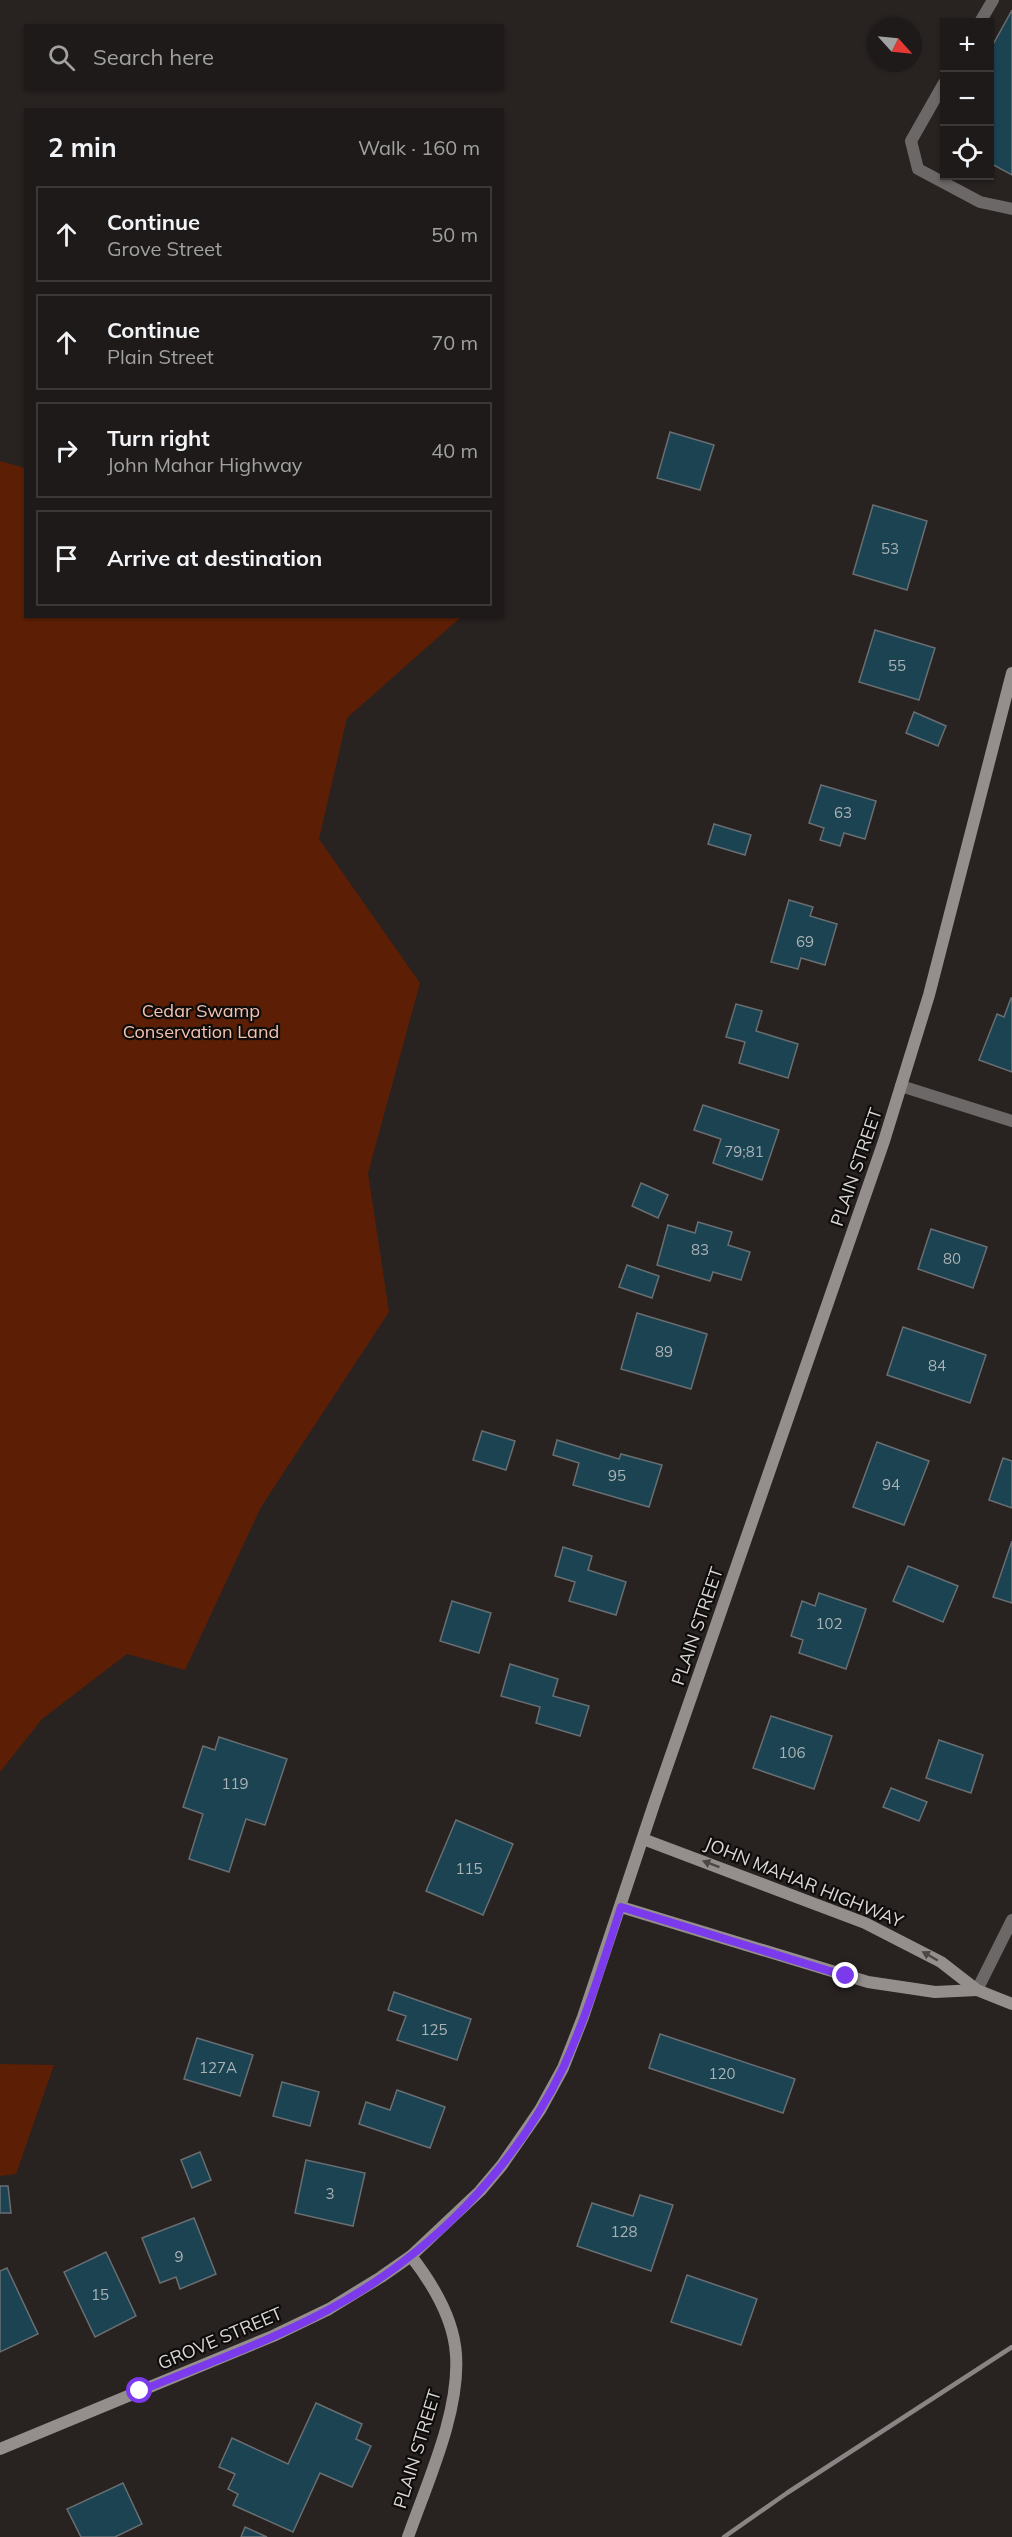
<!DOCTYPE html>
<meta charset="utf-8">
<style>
:root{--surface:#1e1a19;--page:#262322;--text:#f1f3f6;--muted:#a1a1a2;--line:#3c3838}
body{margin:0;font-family:Mulish,sans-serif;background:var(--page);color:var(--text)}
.controls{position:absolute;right:18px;top:18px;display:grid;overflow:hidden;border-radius:0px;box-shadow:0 2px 4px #0004}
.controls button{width:54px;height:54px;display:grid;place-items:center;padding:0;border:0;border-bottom:2px solid var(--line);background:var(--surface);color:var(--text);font:30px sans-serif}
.compass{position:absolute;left:868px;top:18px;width:54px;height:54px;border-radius:50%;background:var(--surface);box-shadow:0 2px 4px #0004;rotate:117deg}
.stop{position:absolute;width:18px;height:18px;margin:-14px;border:4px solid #7c3aed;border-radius:50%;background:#fff}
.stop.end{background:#7c3aed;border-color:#fff;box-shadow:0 2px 6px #0008}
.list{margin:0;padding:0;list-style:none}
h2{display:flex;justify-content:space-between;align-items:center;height:78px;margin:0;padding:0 24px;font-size:26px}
h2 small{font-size:20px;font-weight:400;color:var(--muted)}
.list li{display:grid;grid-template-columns:39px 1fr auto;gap:18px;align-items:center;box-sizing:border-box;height:96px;margin:0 12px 12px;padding:0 12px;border:2px solid var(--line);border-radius:0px}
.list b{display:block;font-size:22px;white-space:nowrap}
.list p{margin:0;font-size:20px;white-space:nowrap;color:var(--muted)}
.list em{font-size:20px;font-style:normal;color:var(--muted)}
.icon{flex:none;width:33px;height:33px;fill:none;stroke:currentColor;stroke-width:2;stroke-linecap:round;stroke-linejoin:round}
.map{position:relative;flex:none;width:1012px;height:2537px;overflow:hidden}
.search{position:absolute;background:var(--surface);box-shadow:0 2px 4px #0004;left:24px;top:24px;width:480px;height:66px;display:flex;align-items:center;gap:15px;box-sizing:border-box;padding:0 21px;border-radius:0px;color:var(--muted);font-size:22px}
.panel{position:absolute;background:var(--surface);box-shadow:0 2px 4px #0004;left:24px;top:108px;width:480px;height:510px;border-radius:0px}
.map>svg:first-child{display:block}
</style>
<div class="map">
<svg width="1012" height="2537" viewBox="0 0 1012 2537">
<rect width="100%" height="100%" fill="#282221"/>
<g fill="#5c1f05">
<polygon points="0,461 25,468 26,616 461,617 347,718 319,839 420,983 368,1173 389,1312 261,1507 185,1670 127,1654 42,1719 0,1772"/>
<polygon points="0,2064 54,2065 16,2174 0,2176"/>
</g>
<g fill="#1b4352" stroke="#686e71" stroke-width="1.5">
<polygon points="1012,10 1012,175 990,163 990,50"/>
<polygon points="670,432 714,445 700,490 657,478"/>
<polygon points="873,505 927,521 907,590 853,574"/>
<polygon points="875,630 935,648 919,700 859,682"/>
<polygon points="914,712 946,726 938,746 906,733"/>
<polygon points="821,785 876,801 865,839 844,833 840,846 820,840 824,828 809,823"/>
<polygon points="714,824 751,835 745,855 708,844"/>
<polygon points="789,900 813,907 810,916 837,924 825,965 801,958 798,969 771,962"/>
<polygon points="1011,998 1012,998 1012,1072 979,1060 997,1014 1004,1017"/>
<polygon points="736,1004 762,1011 756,1031 798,1044 788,1078 739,1063 745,1042 726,1037"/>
<polygon points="703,1105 779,1130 762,1180 713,1163 721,1139 694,1130"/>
<polygon points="641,1183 668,1195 658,1218 632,1206"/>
<polygon points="698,1222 732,1232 728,1245 750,1252 741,1280 713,1272 710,1281 657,1265 668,1225 695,1233"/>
<polygon points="931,1229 987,1247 973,1288 918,1269"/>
<polygon points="627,1265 659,1276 652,1298 619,1287"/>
<polygon points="637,1313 707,1334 691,1389 621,1369"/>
<polygon points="903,1327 986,1355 970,1403 887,1375"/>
<polygon points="482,1431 515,1441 506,1470 473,1460"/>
<polygon points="557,1440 619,1459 621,1454 662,1465 649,1507 573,1485 579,1463 553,1455"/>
<polygon points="877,1442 929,1461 904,1525 853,1507"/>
<polygon points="1003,1458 1012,1461 1012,1508 989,1500"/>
<polygon points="1012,1541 1012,1603 993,1597"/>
<polygon points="563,1547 592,1556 588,1570 626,1582 616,1615 569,1601 575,1582 555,1576"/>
<polygon points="908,1566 958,1586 943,1622 893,1601"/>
<polygon points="819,1593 866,1609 846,1669 799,1653 803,1640 791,1636 802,1601 815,1606"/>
<polygon points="452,1601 491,1613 479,1653 440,1641"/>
<polygon points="510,1664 558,1679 553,1696 589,1706 580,1736 536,1723 540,1707 501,1696"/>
<polygon points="771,1716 832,1736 814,1789 753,1768"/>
<polygon points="219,1737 287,1759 265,1825 246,1819 229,1872 189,1859 203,1814 183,1807 203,1746 215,1750"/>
<polygon points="939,1740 983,1755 971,1793 926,1778"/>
<polygon points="891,1788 927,1802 919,1821 883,1807"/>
<polygon points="456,1820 513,1844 483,1915 426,1891"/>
<polygon points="394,1992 471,2019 457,2060 397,2040 406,2016 388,2010"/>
<polygon points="660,2034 795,2079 783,2113 649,2068"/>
<polygon points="197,2038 253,2055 240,2096 184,2079"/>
<polygon points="282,2082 319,2092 310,2126 273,2116"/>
<polygon points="397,2090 445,2107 430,2148 359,2124 366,2102 390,2110"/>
<polygon points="200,2152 211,2180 192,2188 181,2160"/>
<polygon points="306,2160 365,2173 353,2226 295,2213"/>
<polygon points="0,2186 8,2186 11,2213 0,2213"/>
<polygon points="640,2195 673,2205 651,2271 577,2246 592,2203 633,2216"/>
<polygon points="194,2218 216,2274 180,2289 176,2277 160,2283 142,2238"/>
<polygon points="106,2252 136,2316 95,2337 64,2272"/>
<polygon points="7,2268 38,2334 0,2352 0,2271"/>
<polygon points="687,2275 757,2299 741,2345 671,2322"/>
<polygon points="316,2403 362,2424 356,2439 371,2446 352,2487 320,2473 293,2532 233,2505 238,2494 228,2489 235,2474 219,2467 232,2438 288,2464"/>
<polygon points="123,2483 142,2524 115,2537 81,2537 67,2509"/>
<polygon points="245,2527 267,2537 241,2537"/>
</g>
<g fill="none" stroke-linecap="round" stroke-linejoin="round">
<g stroke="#6b6867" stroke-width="12">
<polyline points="980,22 993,0"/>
<polyline points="944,83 911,141 918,169 980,202 1012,209"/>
<polyline points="901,1086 1012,1121"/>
<polyline points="977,1990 1012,1920"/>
</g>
<g stroke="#948f8d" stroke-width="12">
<polyline points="643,1839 865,1923 941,1962 977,1990 1012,2004"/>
<polyline points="621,1907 868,1982 935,1992 977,1990"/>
<polyline points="0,2449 273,2336 329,2309 381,2277 411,2256 480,2191 502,2165 540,2110 563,2068 583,2017 654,1804 884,1141 929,995 1012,673"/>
<path d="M408 2537C427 2483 460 2412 456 2355 454 2320 432 2283 411 2256"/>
</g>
<polyline stroke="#8a8584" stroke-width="4.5" points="724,2537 787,2493 1012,2347"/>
</g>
<defs><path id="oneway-solid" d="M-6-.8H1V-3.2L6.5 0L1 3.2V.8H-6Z" transform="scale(1.5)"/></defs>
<g fill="#4b4746">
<use href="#oneway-solid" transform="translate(711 1864) rotate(-159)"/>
<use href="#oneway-solid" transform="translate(930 1956) rotate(-150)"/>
</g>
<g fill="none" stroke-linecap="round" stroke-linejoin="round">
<path stroke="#7c3aed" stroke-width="8" d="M140 2391C203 2365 268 2342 328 2310 429 2256 514 2170 564 2066 587 2015 604 1960 621 1907L846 1976"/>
</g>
<g text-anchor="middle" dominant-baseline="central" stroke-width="4.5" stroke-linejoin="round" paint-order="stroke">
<g font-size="15" fill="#aab2b5">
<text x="890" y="548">53</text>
<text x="897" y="665">55</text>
<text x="843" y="812">63</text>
<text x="805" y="941">69</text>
<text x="744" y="1151">79;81</text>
<text x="700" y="1249">83</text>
<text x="952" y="1258">80</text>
<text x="664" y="1351">89</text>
<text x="937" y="1365">84</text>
<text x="617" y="1475">95</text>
<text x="891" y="1484">94</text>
<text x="829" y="1623">102</text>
<text x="792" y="1752">106</text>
<text x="235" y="1783">119</text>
<text x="469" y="1868">115</text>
<text x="434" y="2029">125</text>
<text x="218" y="2067">127A</text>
<text x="722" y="2073">120</text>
<text x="330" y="2193">3</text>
<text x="624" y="2231">128</text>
<text x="179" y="2256">9</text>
<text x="100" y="2294">15</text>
</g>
<g font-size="18" fill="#f4c2af" stroke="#0f0c0c">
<text x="201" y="1010">Cedar Swamp<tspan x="201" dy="21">Conservation Land</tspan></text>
</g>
<g font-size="18" fill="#dad7d6" stroke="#0f0c0c">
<text transform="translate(856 1167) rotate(-71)">PLAIN STREET</text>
<text transform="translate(697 1626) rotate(-71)">PLAIN STREET</text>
<text transform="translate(804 1882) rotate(22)">JOHN MAHAR HIGHWAY</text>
<text transform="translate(220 2338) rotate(-23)">GROVE STREET</text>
<text transform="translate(417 2449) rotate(-73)">PLAIN STREET</text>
</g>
</g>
</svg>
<div class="controls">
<button>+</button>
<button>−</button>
<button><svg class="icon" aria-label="locate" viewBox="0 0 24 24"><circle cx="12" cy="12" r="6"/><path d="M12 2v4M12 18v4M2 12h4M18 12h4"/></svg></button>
</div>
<svg class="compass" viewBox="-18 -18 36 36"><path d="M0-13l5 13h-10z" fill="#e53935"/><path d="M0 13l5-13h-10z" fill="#a1a1a2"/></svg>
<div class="stop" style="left:140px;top:2391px"></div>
<div class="stop end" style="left:846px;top:1976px"></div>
<div class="search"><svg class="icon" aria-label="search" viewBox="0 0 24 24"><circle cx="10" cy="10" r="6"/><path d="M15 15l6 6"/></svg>Search here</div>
<section class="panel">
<h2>2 min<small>Walk · 160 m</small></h2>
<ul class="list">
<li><svg class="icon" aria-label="ahead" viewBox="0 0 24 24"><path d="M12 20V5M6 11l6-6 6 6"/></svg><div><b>Continue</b><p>Grove Street</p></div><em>50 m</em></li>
<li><svg class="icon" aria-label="ahead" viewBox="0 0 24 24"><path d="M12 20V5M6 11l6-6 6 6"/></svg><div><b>Continue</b><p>Plain Street</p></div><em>70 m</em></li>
<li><svg class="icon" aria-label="right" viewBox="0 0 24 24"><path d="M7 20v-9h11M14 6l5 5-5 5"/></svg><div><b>Turn right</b><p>John Mahar Highway</p></div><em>40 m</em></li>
<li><svg class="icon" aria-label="arrive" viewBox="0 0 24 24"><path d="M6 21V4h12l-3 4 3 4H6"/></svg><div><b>Arrive at destination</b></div></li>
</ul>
</section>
</div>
